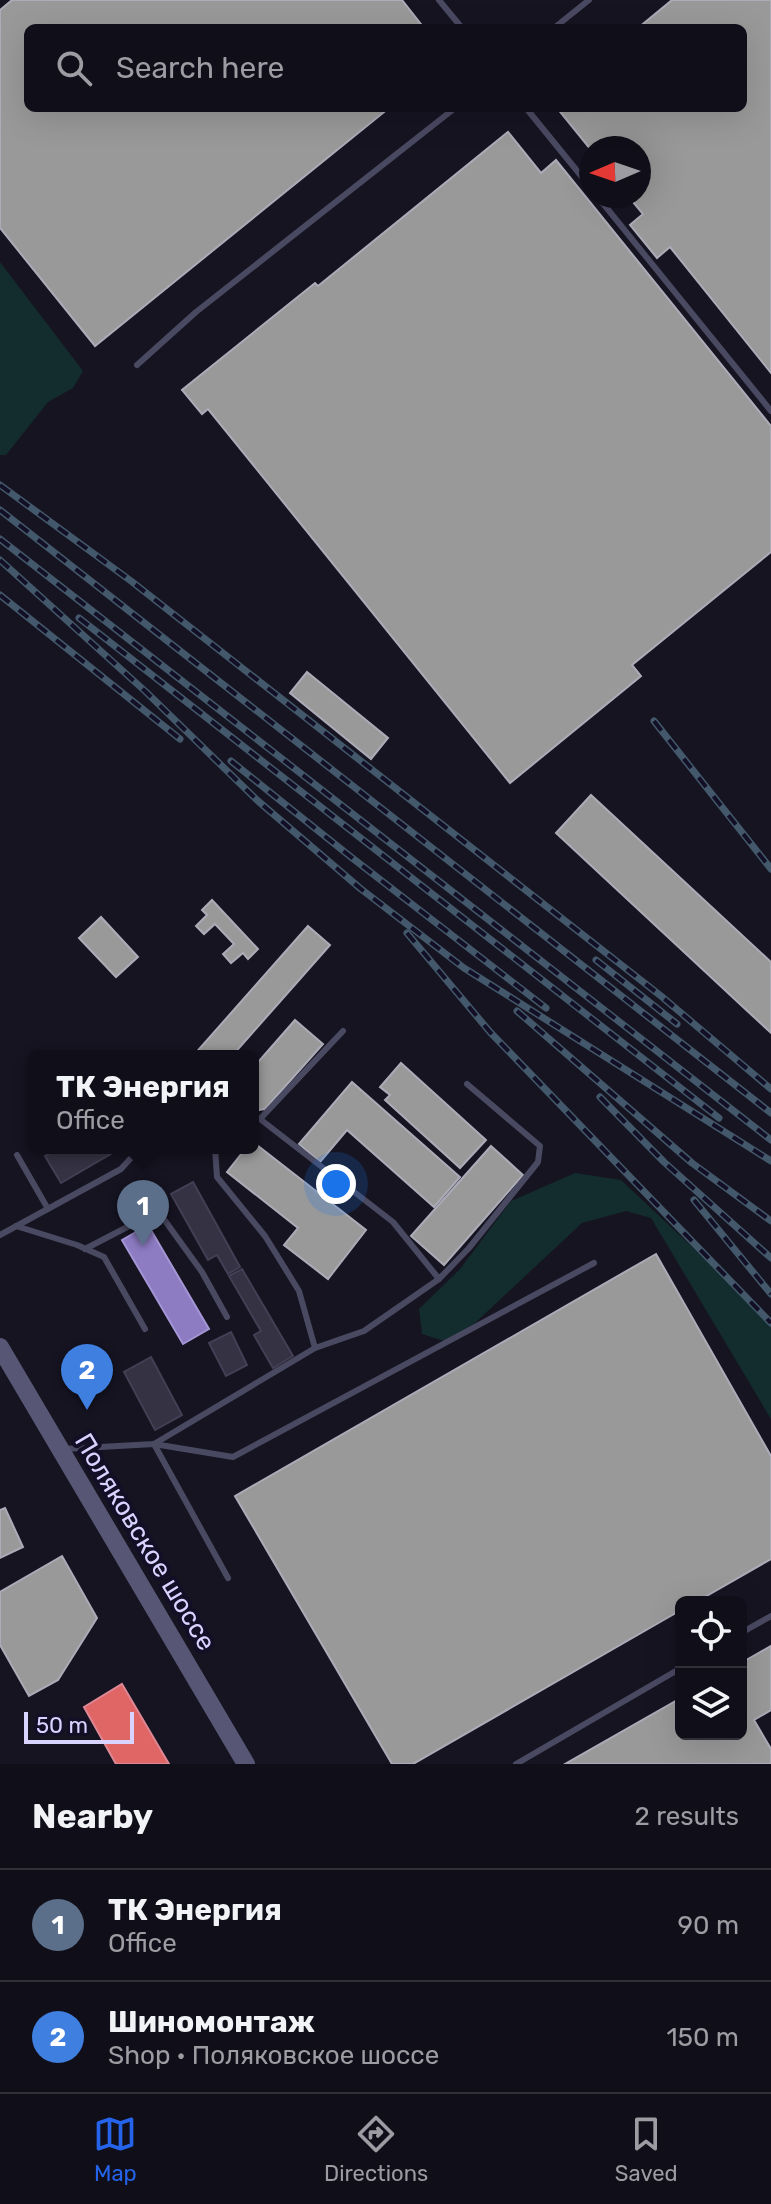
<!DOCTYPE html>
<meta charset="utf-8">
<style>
:root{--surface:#100f19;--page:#1e1d26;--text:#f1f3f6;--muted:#9c9ca2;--line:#302f38;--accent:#2563eb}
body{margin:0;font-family:Rubik,sans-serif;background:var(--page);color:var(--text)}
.controls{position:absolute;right:24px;bottom:24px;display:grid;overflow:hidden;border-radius:12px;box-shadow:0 8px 32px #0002}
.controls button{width:72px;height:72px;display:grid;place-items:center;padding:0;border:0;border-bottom:2px solid var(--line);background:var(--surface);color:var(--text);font:40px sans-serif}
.compass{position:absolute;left:579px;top:136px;width:72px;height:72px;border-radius:50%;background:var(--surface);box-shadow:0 8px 32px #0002;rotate:268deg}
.scale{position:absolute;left:24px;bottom:20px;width:110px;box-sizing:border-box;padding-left:8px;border:4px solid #d9d4ff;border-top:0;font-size:22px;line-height:28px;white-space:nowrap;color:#d9d4ff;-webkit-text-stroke:6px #130f26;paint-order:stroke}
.you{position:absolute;left:336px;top:1184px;width:28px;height:28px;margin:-20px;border:6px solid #fff;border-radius:50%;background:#1a73e8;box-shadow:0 0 0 12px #1a73e833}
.badge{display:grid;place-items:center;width:52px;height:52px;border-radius:50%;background:var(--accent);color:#fff;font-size:26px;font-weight:700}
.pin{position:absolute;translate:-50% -66px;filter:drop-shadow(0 2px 4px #0008)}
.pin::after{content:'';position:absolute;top:42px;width:28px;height:24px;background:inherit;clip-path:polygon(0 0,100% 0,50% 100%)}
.popup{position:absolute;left:27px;top:1050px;width:232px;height:104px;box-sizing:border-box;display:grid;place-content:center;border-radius:12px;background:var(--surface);filter:drop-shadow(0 2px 6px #0005);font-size:26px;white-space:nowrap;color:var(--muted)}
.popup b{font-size:30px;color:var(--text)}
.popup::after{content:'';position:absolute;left:50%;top:100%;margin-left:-16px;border:16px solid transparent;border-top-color:var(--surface)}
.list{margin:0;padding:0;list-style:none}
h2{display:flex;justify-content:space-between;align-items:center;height:104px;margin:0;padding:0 32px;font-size:34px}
h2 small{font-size:26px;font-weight:400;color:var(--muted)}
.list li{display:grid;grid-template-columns:52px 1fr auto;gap:24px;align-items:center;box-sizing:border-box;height:112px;padding:0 32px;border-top:2px solid var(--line)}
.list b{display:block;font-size:30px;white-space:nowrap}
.list p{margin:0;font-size:26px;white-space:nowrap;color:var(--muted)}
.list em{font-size:26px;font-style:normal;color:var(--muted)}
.icon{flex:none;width:44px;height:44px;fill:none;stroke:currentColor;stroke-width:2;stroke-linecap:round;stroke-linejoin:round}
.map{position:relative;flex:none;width:771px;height:1764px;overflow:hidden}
.search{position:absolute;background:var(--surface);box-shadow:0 8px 32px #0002;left:24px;right:24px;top:24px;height:88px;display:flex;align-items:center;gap:20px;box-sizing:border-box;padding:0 28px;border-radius:12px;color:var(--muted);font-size:30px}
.sheet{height:328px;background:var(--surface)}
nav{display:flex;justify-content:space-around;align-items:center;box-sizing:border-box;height:112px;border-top:2px solid var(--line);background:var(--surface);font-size:22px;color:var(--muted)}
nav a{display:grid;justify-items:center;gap:4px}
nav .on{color:var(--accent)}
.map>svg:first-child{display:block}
</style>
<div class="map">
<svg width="771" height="1764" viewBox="0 0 771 1764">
<rect width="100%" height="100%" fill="#161421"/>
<g fill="#132c2d">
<polygon points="0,262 83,371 73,388 48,402 6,455 0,455"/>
<polygon points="575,1173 621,1180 771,1321 771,1419 651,1218 626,1211 582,1223 474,1324 444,1341 422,1334 419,1309 460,1269 511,1201"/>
</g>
<polygon fill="#e06666" stroke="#de8794" stroke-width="2" points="122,1684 169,1764 116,1764 84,1707"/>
<polygon fill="#8e7cc3" stroke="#a496d5" stroke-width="2" points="148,1225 209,1329 183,1344 122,1240"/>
<g fill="#999" stroke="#acabb8" stroke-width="2">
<polygon points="12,0 402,0 424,28 28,28 28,108 389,108 95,346 0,228 0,10"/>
<polygon points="672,0 771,0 771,373 670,247 657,258 630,225 643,214 628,196 639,196 639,148 591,150 557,108 743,108 743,28 638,28"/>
<polygon points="508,132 541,173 556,160 771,426 771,552 632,665 641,676 510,783 208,409 202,414 182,390 315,283 318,286"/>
<polygon points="307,672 388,738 371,759 290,693"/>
<polygon points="591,795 771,962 771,1033 556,833"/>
<polygon points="212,900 258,949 248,959 243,953 231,963 223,954 234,944 215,924 204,934 196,926 207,915 202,910"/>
<polygon points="101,917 138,957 116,977 79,938"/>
<polygon points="308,926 330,945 232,1056 193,1056"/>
<polygon points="295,1020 323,1044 265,1109 253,1111 253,1068"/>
<polygon points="401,1063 486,1140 460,1168 385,1100 390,1095 380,1087"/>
<polygon points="352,1082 460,1177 434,1207 347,1130 320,1162 299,1144"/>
<polygon points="253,1142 366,1230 328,1279 284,1245 298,1228 227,1172 246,1148 253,1148"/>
<polygon points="491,1146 523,1175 444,1265 411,1236"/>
<polygon points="656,1254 771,1456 771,1559 696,1602 681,1602 681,1610 413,1764 392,1764 235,1496"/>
<polygon points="5,1508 23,1547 0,1558 0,1510"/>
<polygon points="62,1556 97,1618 58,1680 29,1696 0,1645 0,1592"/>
<polygon points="771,1646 771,1710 754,1720 771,1749 771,1764 565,1764 681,1698 681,1734 741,1734 741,1663"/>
</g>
<g fill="#343243" stroke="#433f54" stroke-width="2">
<polygon points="52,1148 121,1148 61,1183 45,1156 54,1151"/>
<polygon points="193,1182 240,1267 228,1274 217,1255 208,1260 171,1194"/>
<polygon points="242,1269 293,1356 273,1368 254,1335 261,1331 229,1276"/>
<polygon points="231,1332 247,1365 226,1376 209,1343"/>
<polygon points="151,1357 182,1415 155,1430 124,1372"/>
</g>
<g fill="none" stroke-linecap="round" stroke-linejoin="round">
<g stroke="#4a4962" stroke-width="6">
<polyline points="439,0 462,28"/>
<polyline points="554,28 589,0"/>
<polyline points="526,108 591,188"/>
<polyline points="597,196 771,411"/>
<polyline points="137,365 196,312 455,108"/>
<polyline points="253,1119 260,1119 393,1222 439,1279 469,1248 538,1162 540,1146 467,1084"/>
<polyline points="260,1119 343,1031"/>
<polyline points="17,1155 48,1209"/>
<polyline points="16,1226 77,1245 104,1257 145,1329"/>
<polyline points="0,1235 121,1169 140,1148"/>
<polyline points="85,1249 158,1211 202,1272 227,1317"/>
<polyline points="315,1348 364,1331 439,1279"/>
<polyline points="154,1444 233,1457 594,1263"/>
<polyline points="154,1444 228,1578"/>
<polyline points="64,1449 154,1444 315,1348 299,1291 265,1236 217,1177 215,1148"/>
<polyline points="741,1633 771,1616"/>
<polyline points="516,1764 681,1668"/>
</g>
<polyline stroke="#575674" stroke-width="18" points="0,1347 246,1764"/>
<g stroke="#43596b" stroke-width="7">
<g id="rail">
<polyline points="0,485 131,581 661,996 771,1089"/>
<polyline points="0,510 771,1113"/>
<polyline points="0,539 771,1140"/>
<polyline points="0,560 145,691 258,801 361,889 464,968 771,1161"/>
<polyline points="0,595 180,739"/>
<polyline points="79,618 719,1118"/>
<polyline points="654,721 771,869"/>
<polyline points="231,761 351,857 546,1008"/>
<polyline points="407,933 490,1032 771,1323"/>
<polyline points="596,960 677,1024"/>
<polyline points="517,1011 692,1163 771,1221"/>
<polyline points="600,1097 664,1162 771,1258"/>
<polyline points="694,1200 771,1294"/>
</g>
</g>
<use href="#rail" stroke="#130f26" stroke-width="4" stroke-dasharray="12" stroke-linecap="butt"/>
</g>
<g text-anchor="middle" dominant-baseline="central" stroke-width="8" stroke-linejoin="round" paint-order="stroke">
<g font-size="26" fill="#d9d4ff" stroke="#130f26">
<text transform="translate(145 1542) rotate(59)">Поляковское шоссе</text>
</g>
</g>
</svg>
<div class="controls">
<button><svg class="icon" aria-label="locate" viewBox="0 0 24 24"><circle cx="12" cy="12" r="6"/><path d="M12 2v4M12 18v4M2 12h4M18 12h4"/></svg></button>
<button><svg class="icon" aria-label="layers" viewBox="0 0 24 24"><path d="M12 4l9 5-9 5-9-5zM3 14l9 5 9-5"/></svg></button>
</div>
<svg class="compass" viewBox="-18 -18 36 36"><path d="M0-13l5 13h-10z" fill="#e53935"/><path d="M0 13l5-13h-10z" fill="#9c9ca2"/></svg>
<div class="scale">50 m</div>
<div class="you"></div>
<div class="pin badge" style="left:143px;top:1246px;background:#5c6f8a">1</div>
<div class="popup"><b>ТК Энергия</b>Office</div>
<div class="pin badge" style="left:87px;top:1410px;background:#3f7fe0">2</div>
<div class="search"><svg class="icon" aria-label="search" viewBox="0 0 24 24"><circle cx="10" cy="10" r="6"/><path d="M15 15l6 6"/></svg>Search here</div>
</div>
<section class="sheet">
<h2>Nearby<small>2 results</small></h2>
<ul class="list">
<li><span class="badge" style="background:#5c6f8a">1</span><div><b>ТК Энергия</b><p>Office</p></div><em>90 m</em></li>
<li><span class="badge" style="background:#3f7fe0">2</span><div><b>Шиномонтаж</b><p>Shop · Поляковское шоссе</p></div><em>150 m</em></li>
</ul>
</section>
<nav>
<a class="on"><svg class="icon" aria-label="map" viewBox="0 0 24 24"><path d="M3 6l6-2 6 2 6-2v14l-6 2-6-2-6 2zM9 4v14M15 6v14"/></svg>Map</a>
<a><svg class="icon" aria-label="directions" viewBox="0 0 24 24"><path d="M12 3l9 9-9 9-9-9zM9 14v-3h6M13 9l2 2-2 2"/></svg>Directions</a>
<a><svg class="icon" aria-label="saved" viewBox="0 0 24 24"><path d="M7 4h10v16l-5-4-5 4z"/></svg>Saved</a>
</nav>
